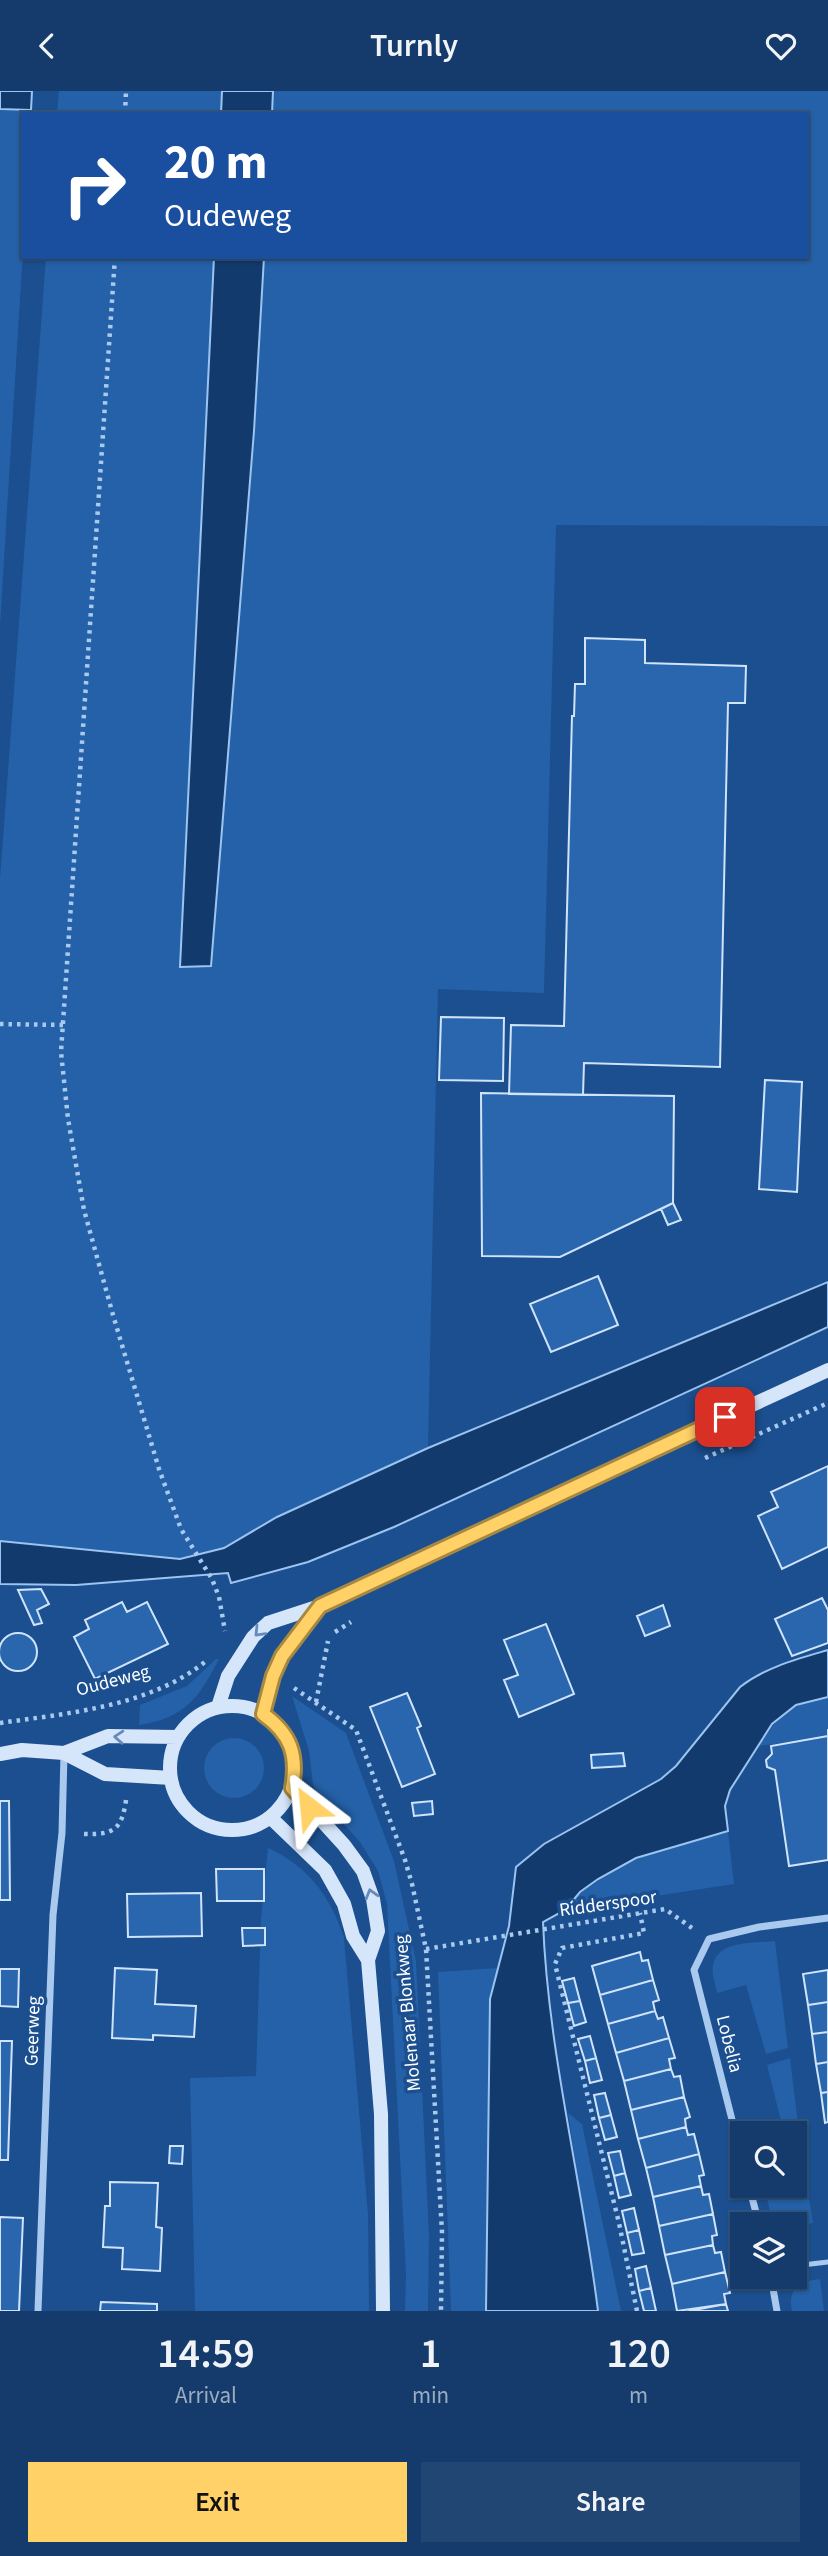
<!DOCTYPE html>
<style>
:root{--surface:#143b6b;--page:#214673;--text:#f1f3f6;--muted:#9dadc1;--line:#33557e;--accent:#ffd166}
body{margin:0;font-family:"Source Sans 3",sans-serif;background:var(--page);color:var(--text);height:100vh;display:flex;flex-direction:column;font-size:26px;white-space:nowrap}
*{box-sizing:border-box;margin:0}
p{font-size:23px;color:var(--muted)}
.icon{flex:none;width:38px;height:38px;fill:none;stroke:currentColor;stroke-width:2;stroke-linecap:round;stroke-linejoin:round}
.map{position:relative;height:2220px;overflow:hidden}
.side{display:flex;flex-direction:column;background:var(--surface);flex:1}
.side>*{flex:none}
.guide{position:absolute;left:21px;top:21px;width:788px;height:147px;border-radius:0px;box-shadow:0 2px 5px #0004,0 0 0 2px var(--line);background:#1a4fa0;color:#fff;overflow:hidden}
.tools{position:absolute;left:730px;top:2030px;display:grid;gap:14px}
.tools a{display:grid;place-items:center;width:77px;height:77px;border-radius:0px;background:var(--surface);box-shadow:0 2px 5px #0004,0 0 0 2px var(--line);font-size:35px}
.pin{position:absolute;display:grid;place-items:center;width:60px;height:60px;color:#fff;margin:-30px;border-radius:14px;box-shadow:0 4px 10px #0006}
.me{position:absolute;width:77px;margin:-38px;rotate:331deg;stroke-linejoin:round;filter:drop-shadow(0 0 5px #0008)}
.turn{display:flex;align-items:center;gap:24px;height:147px;padding:0 28px;font-size:32px}
.turn .icon{width:91px;height:91px;stroke-width:2.5}
.turn b{display:block;font-size:49px;line-height:60px}
.eta{display:flex;justify-content:space-evenly;align-items:center;height:119px;text-align:center}
.eta b{font-size:42px;font-weight:600;line-height:49px}
.button{display:flex;gap:14px;margin-top:auto;padding:14px 28px}
.button a{flex:1;height:80px;border-radius:0px;background:var(--accent);color:#111;font-size:28px;font-weight:600;line-height:80px;text-align:center}
.button a+a{background:var(--page);color:var(--text)}
header{display:flex;justify-content:space-between;align-items:center;height:91px;padding:0 28px;background:var(--surface);font-size:32px;font-weight:600}
.map>svg:first-child{display:block}
</style>
<header><svg class="icon" aria-label="back" viewBox="0 0 24 24"><path d="M15 5l-7 7 7 7"/></svg>Turnly<svg class="icon" aria-label="heart" viewBox="0 0 24 24"><path d="M12 20l-8-8c-3-5 5-10 8-4 3-6 11-1 8 4z"/></svg></header>
<div class="map">
<svg width="828" height="2220" viewBox="0 0 828 2220">
<rect width="100%" height="100%" fill="#1b4f8f"/>
<path fill="#2461a8" d="M 0,0 L 26,0 L 31,23 L 23,23 L 23,159 L 0,535 Z
M 59,0 L 828,0 L 828,435 L 556,434 L 544,902 L 438,898 L 428,1357 L 277,1426 L 224,1457 L 180,1468 L 0,1450 L 0,788 L 46,166 L 807,166 L 807,23 L 57,23 Z
M 216,1568 L 219,1568 C 199,1607 185,1627 139,1634 L 140,1614 L 187,1595 Z
M 292,1605 L 346,1642 L 394,1770 L 416,1870 L 429,2144 L 428,2220 L 405,2220 L 406,2183 L 387,1813 L 378,1780 L 360,1751 L 322,1709 L 313,1694 L 309,1660 Z
M 828,1606 L 828,1646 L 759,1655 C 777,1626 793,1610 828,1606 Z
M204 1677a30 30 0 1 1 60 0a30 30 0 1 1-60 0Z
M 728,1740 L 734,1793 L 565,1819 C 606,1769 668,1757 728,1740 Z
M 268,1757 C 308,1775 331,1806 344,1847 L 368,2123 L 369,2220 L 195,2220 L 190,1987 L 256,1985 L 261,1827 Z
M 775,1850 L 788,1957 L 766,1963 L 746,1894 L 717,1902 C 716,1894 711,1883 713,1875 C 716,1849 755,1852 775,1850 Z
M 498,1877 L 490,1908 L 486,2220 L 451,2220 L 438,1881 Z
M 790,1967 L 802,2066 L 795,2066 L 794,2042 L 784,2042 L 767,1974 Z
M 568,2022 L 582,2033 L 621,2220 L 598,2220 Z
M 803,2071 L 813,2132 L 795,2136 L 794,2133 L 773,2133 L 764,2095 L 794,2095 L 795,2072 Z
M 820,2188 L 824,2220 L 792,2220 C 787,2198 800,2190 820,2188 Z"/>
<path fill="#123a6d" stroke="#9cc4f0" stroke-width="2" d="M 0,0 L 32,0 L 31,19 L 0,18 Z
M 222,0 L 273,0 L 272,23 L 221,23 Z
M 214,166 L 264,166 L 254,340 L 211,875 L 180,876 Z
M 828,1191 L 828,1236 L 394,1436 L 308,1471 L 231,1492 L 228,1482 L 76,1494 L 0,1493 L 0,1450 L 180,1468 L 224,1457 L 277,1426 L 428,1357 Z
M 828,1559 L 828,1606 L 796,1614 L 772,1633 L 730,1699 L 725,1715 L 728,1740 L 636,1767 L 598,1788 L 580,1801 L 565,1819 L 543,1831 C 548,1961 582,2090 598,2220 L 486,2220 L 490,1908 L 509,1835 L 516,1776 L 544,1753 L 661,1688 L 676,1675 L 740,1596 C 766,1576 797,1568 828,1559 Z"/>
<path fill="#2a66ad" stroke="#cfe3fa" stroke-width="2" d="M 585,547 L 645,549 L 645,572 L 746,575 L 745,612 L 728,612 L 720,976 L 584,972 L 583,1004 L 509,1003 L 511,934 L 564,935 L 572,625 L 574,625 L 575,593 L 585,593 Z
M 441,926 L 504,927 L 503,990 L 439,989 Z
M 765,989 L 802,991 L 797,1101 L 759,1098 Z
M 481,1002 L 674,1005 L 673,1112 L 560,1166 L 482,1165 Z
M 673,1112 L 681,1129 L 668,1134 L 661,1118 Z
M 598,1185 L 618,1234 L 551,1261 L 530,1213 Z
M 828,1375 L 828,1456 L 782,1478 L 758,1425 L 778,1416 L 771,1401 Z
M 41,1498 L 49,1513 L 37,1519 L 42,1532 L 34,1534 L 18,1499 Z
M 822,1507 L 828,1519 L 828,1552 L 792,1565 L 775,1528 Z
M 122,1511 L 127,1521 L 147,1511 L 168,1553 L 95,1588 L 74,1546 L 89,1538 L 85,1529 Z
M 663,1514 L 670,1535 L 645,1545 L 637,1525 Z
M 546,1533 L 574,1603 L 519,1626 L 504,1589 L 518,1584 L 504,1549 Z
M-1 1561a19 19 0 1 1 38 0a19 19 0 1 1-38 0Z
M 407,1602 L 421,1635 L 417,1637 L 435,1683 L 402,1696 L 370,1616 Z
M 828,1638 L 828,1769 L 789,1775 L 775,1679 L 767,1676 L 766,1669 L 772,1663 L 771,1655 L 828,1645 Z
M 623,1662 L 625,1675 L 592,1677 L 591,1664 Z
M 0,1710 L 9,1710 L 10,1809 L 0,1809 Z
M 432,1710 L 433,1723 L 414,1725 L 412,1712 Z
M 216,1778 L 264,1778 L 264,1810 L 217,1810 Z
M 201,1802 L 202,1845 L 128,1846 L 127,1803 Z
M 242,1837 L 265,1837 L 265,1854 L 243,1855 Z
M 640,1861 L 642,1870 L 648,1869 L 653,1889 L 600,1904 L 592,1875 Z
M 115,1877 L 157,1879 L 155,1913 L 196,1915 L 194,1946 L 153,1944 L 153,1949 L 112,1947 Z
M 0,1878 L 19,1878 L 18,1916 L 0,1915 Z
M 828,1879 L 828,1911 L 808,1914 L 803,1883 Z
M 574,1887 L 580,1910 L 568,1912 L 562,1890 Z
M 653,1889 L 659,1909 L 653,1911 L 655,1920 L 608,1933 L 600,1904 Z
M 580,1910 L 586,1931 L 574,1935 L 568,1912 Z
M 828,1911 L 828,1941 L 812,1943 L 808,1914 Z
M 655,1920 L 658,1928 L 663,1926 L 669,1947 L 616,1962 L 608,1933 Z
M 828,1941 L 828,1971 L 816,1973 L 812,1943 Z
M 590,1945 L 596,1967 L 585,1970 L 578,1948 Z
M 669,1947 L 675,1967 L 669,1968 L 671,1978 L 624,1990 L 616,1962 Z
M 0,1950 L 12,1950 L 8,2069 L 0,2069 Z
M 596,1967 L 602,1989 L 590,1992 L 585,1970 Z
M 828,1971 L 828,2001 L 821,2002 L 816,1973 Z
M 671,1978 L 674,1986 L 680,1985 L 684,2006 L 631,2019 L 624,1990 Z
M 828,2001 L 828,2031 L 825,2032 L 821,2002 Z
M 605,2002 L 611,2024 L 599,2027 L 594,2004 Z
M 684,2006 L 690,2026 L 685,2028 L 686,2036 L 638,2048 L 631,2019 Z
M 611,2024 L 617,2046 L 605,2049 L 599,2027 Z
M 686,2036 L 688,2044 L 694,2043 L 699,2063 L 646,2077 L 638,2048 Z
M 170,2055 L 183,2055 L 182,2073 L 169,2072 Z
M 620,2060 L 625,2082 L 614,2085 L 608,2062 Z
M 699,2063 L 704,2084 L 699,2085 L 701,2095 L 653,2106 L 646,2077 Z
M 625,2082 L 631,2104 L 619,2107 L 614,2085 Z
M 110,2091 L 158,2092 L 156,2136 L 162,2137 L 160,2180 L 122,2178 L 123,2157 L 103,2156 L 105,2115 L 110,2115 Z
M 701,2095 L 703,2104 L 709,2103 L 713,2123 L 659,2135 L 653,2106 Z
M 634,2117 L 639,2139 L 627,2142 L 622,2120 Z
M 713,2123 L 717,2144 L 712,2145 L 713,2154 L 665,2164 L 659,2135 Z
M 0,2126 L 23,2127 L 19,2220 L 0,2220 Z
M 639,2139 L 644,2162 L 632,2164 L 627,2142 Z
M 713,2154 L 715,2162 L 721,2161 L 725,2181 L 672,2193 L 665,2164 Z
M 646,2175 L 651,2197 L 639,2200 L 635,2178 Z
M 725,2181 L 730,2202 L 724,2203 L 726,2213 L 677,2220 L 672,2193 Z
M 651,2197 L 656,2220 L 644,2220 L 639,2200 Z
M 101,2211 L 157,2213 L 157,2220 L 100,2220 Z
M 726,2213 L 728,2220 L 689,2220 Z"/>
<g fill="none" stroke-linecap="round" stroke-linejoin="round">
<path stroke="#a9c9ee" stroke-width="4.5" stroke-dasharray="3.5 5" stroke-linecap="butt" d="M 125,23 L 126,0
M 115,166 L 61,961 L 68,1028 L 84,1119 L 113,1224 L 159,1378 L 181,1438 L 212,1488 L 219,1506 L 225,1540
M 0,933 L 64,934
M 705,1367 L 828,1312
M 335,1541 L 351,1531
M 294,1597 L 356,1639 L 405,1769 L 412,1793 L 426,1858 L 442,2141 L 441,2220
M 316,1611 L 328,1550
M 0,1632 C 69,1622 148,1616 205,1571
M 84,1743 C 113,1744 122,1739 126,1709
M 426,1858 L 665,1818 L 692,1837
M 637,2220 L 619,2132 L 555,1873 L 562,1857 L 644,1842 L 640,1822"/>
<path stroke="#a9c9ee" stroke-width="5" d="M 794,2175 L 828,2171"/>
<path stroke="#a9c9ee" stroke-width="7" d="M 742,2068 L 694,1879 L 709,1848 L 759,1836 L 828,1827
M 749,2095 L 759,2133
M 771,2186 L 777,2220
M 38,2220 L 53,1824 L 62,1742 L 64,1663"/>
<path stroke="#d6e6fa" stroke-width="14" d="M170 1677a62 62 0 1 1 124 0a62 62 0 1 1-124 0Z
M 218,1616 L 228,1585 L 253,1546 L 268,1532 L 320,1515 L 365,1492 L 828,1279
M 263,1623 L 273,1585 L 282,1565 L 320,1515
M 64,1662 L 108,1645 L 178,1646
M 0,1663 L 22,1659 L 64,1662 L 105,1683 L 171,1687
M 292,1697 L 344,1754 L 363,1780 L 373,1808 L 378,1840 L 368,1869 L 381,2023 L 383,2220
M 270,1726 L 325,1779 L 344,1813 L 353,1845 L 368,1869"/>
</g>
<defs><path id="oneway-chevron" d="M-2-3.5L2.5 0L-2 3.5" fill="none" stroke-width="1.6" stroke-linecap="round" stroke-linejoin="round" transform="scale(1.75)"/></defs>
<g stroke="#668bba">
<use href="#oneway-chevron" transform="translate(259 1541) rotate(134)"/>
<use href="#oneway-chevron" transform="translate(119 1646) rotate(-176)"/>
<use href="#oneway-chevron" transform="translate(371 1803) rotate(-106)"/>
</g>
<g fill="none" stroke-linecap="round" stroke-linejoin="round">
<g stroke="#a68842" stroke-width="18">
<path id="route" d="M 309,1716 L 292,1697 C 298,1664 291,1643 263,1623 L 273,1585 L 282,1565 L 320,1515 L 725,1326"/>
</g>
<use href="#route" stroke="#ffd166" stroke-width="12"/>
</g>
<g text-anchor="middle" dominant-baseline="central" stroke-width="7" stroke-linejoin="round" paint-order="stroke">
<g font-size="19" fill="#fff" stroke="#1b4f8f">
<text transform="translate(113 1590) rotate(-15)">Oudeweg</text>
<text transform="translate(608 1813) rotate(-8)">Ridderspoor</text>
<text transform="translate(408 1922) rotate(-95)">Molenaar Blonkweg</text>
<text transform="translate(33 1940) rotate(-88)">Geerweg</text>
<text transform="translate(729 1953) rotate(76)">Lobelia</text>
</g>
</g>
</svg>
<div class="tools">
<a><svg class="icon" aria-label="search" viewBox="0 0 24 24"><circle cx="10" cy="10" r="6"/><path d="M15 15l6 6"/></svg></a>
<a><svg class="icon" aria-label="layers" viewBox="0 0 24 24"><path d="M12 4l9 5-9 5-9-5zM3 14l9 5 9-5"/></svg></a>
</div>
<div class="pin" style="left:725px;top:1326px;background:#d93025"><svg class="icon" aria-label="arrive" viewBox="0 0 24 24"><path d="M6 21V4h12l-3 4 3 4H6"/></svg></div>
<svg class="me" style="left:309px;top:1716px" viewBox="-20 -20 40 40"><path d="M0-17L14 15 0 8-14 15z" fill="#ffd166" stroke="#fff" stroke-width="4"/></svg>
<div class="guide">
<div class="turn"><svg class="icon" aria-label="right" viewBox="0 0 24 24"><path d="M7 20v-9h11M14 6l5 5-5 5"/></svg><div><b>20 m</b>Oudeweg</div></div>
</div>
</div>
<section class="side">
<div class="eta">
<div><b>14:59</b><p>Arrival</p></div>
<div><b>1</b><p>min</p></div>
<div><b>120</b><p>m</p></div>
</div>
<div class="button"><a>Exit</a><a>Share</a></div>
</section>
